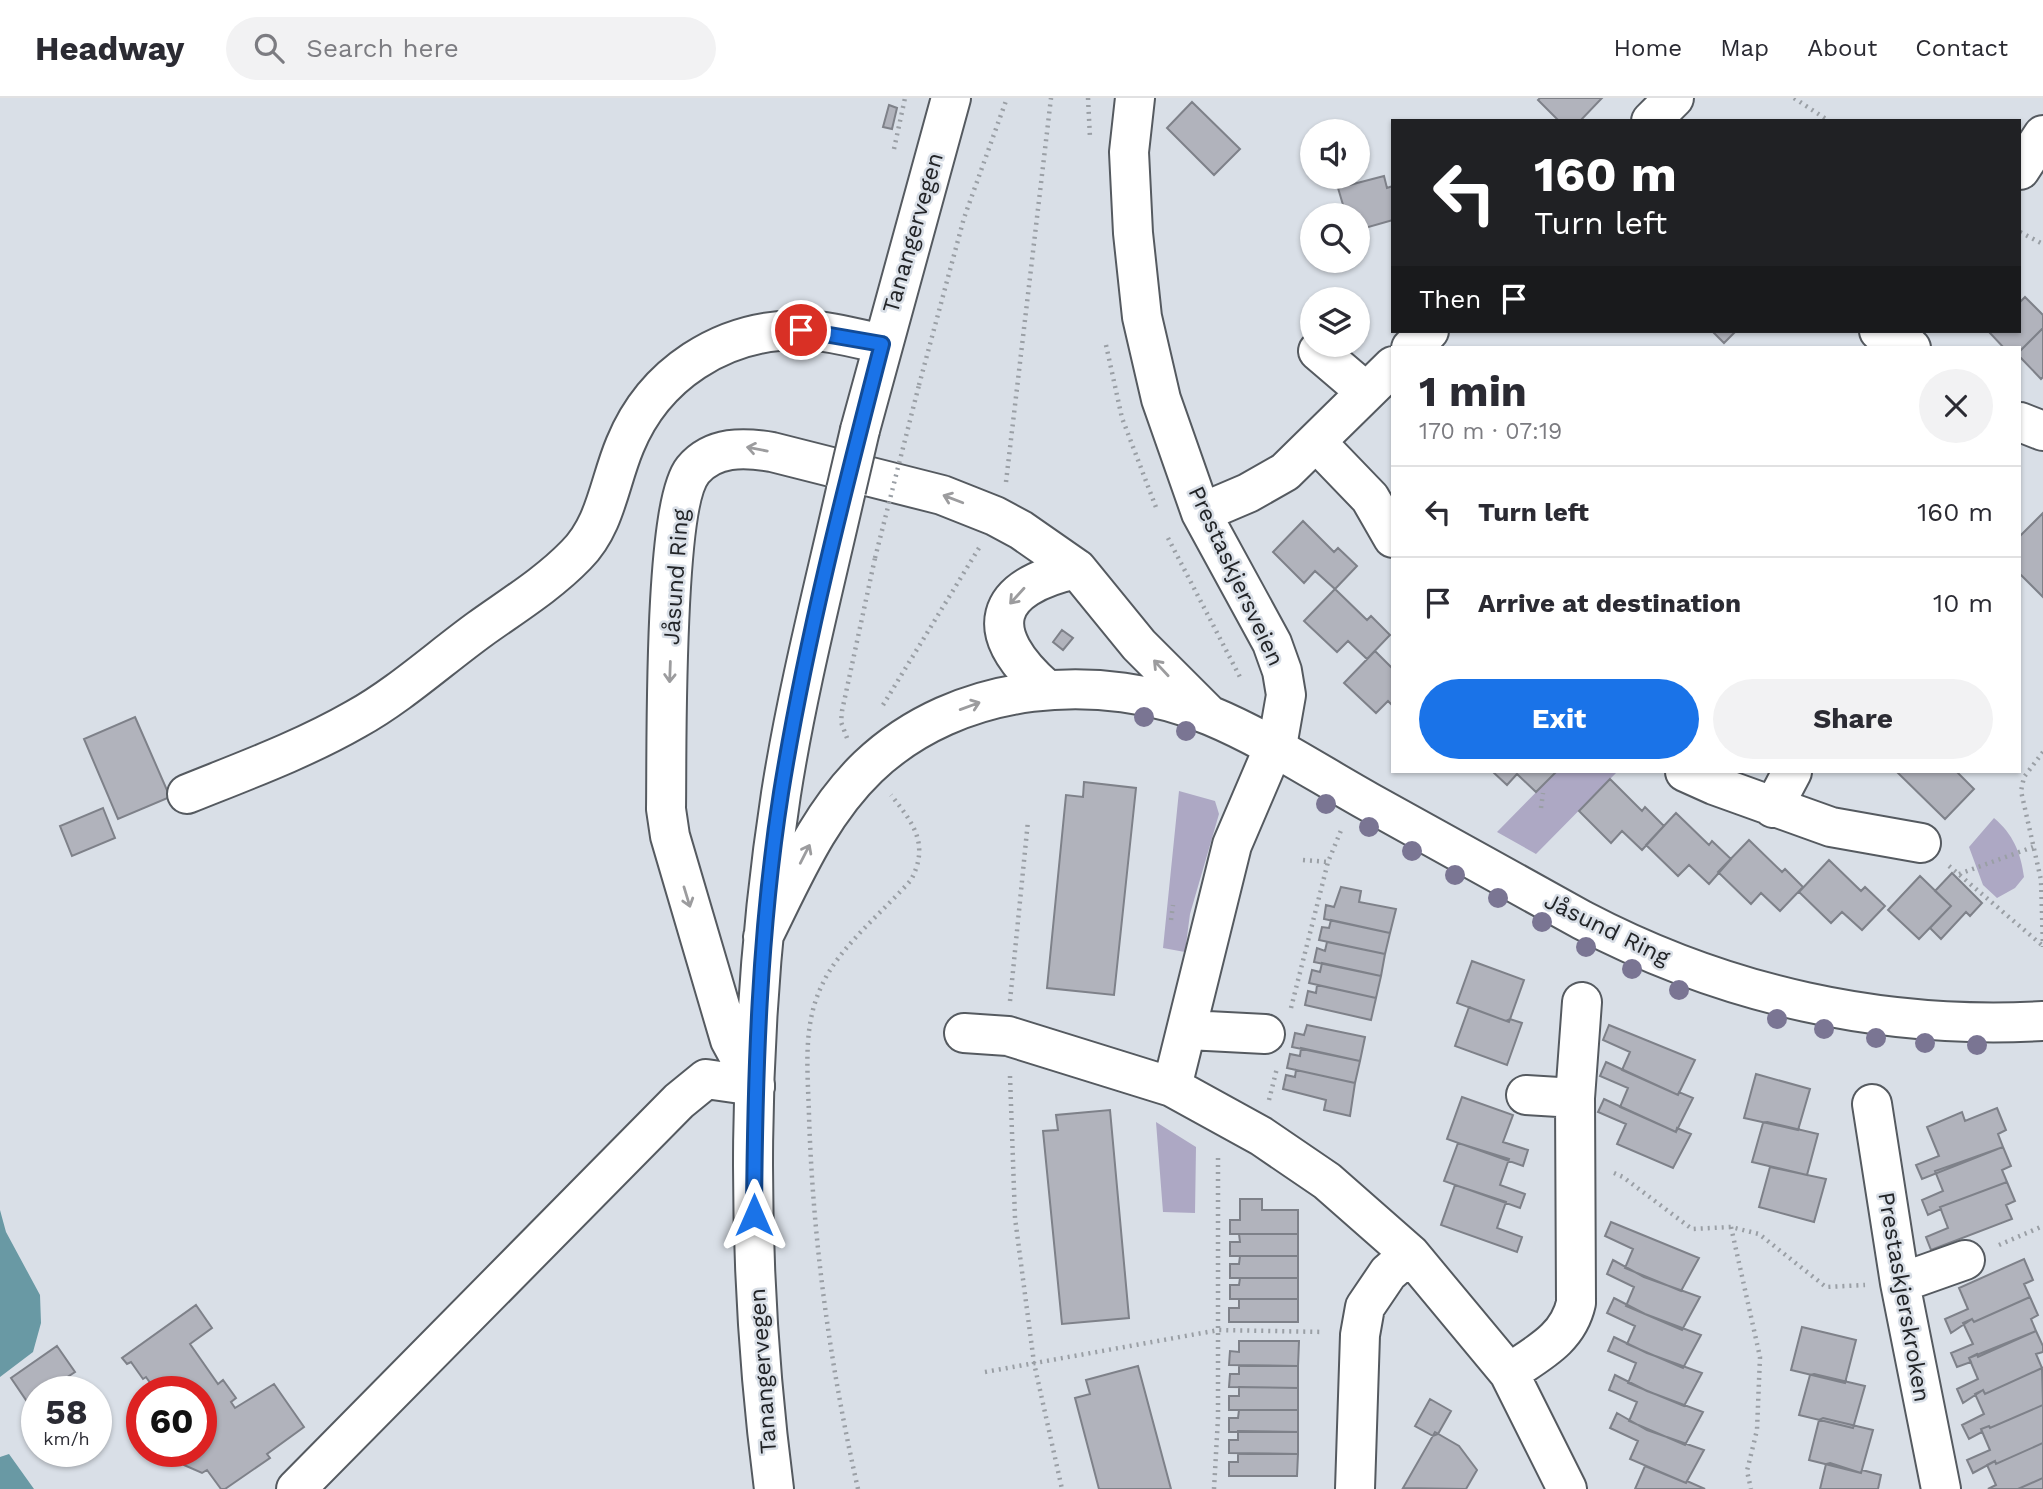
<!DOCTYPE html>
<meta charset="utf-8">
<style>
:root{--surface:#fff;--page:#f2f2f3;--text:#2b2b33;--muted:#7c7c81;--line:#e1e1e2;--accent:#1a73e8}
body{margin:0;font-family:"Work Sans",sans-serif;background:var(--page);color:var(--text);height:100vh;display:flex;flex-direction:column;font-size:26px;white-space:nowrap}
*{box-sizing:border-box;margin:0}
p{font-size:23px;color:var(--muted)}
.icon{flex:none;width:38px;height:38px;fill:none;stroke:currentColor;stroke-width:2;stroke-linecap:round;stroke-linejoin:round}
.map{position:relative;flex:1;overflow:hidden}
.sheet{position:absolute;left:1391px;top:248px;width:630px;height:427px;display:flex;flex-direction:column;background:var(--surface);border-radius:0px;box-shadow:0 2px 5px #0004}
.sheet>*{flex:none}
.guide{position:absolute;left:1391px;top:21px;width:630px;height:214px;border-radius:0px;box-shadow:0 2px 5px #0004;background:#202124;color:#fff;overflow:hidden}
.tools{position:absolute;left:1300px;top:21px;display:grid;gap:14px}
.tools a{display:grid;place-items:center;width:70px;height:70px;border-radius:50%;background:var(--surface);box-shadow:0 2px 5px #0004;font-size:35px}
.speed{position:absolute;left:21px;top:1278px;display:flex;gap:14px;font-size:35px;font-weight:700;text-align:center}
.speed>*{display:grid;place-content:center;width:91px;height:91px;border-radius:50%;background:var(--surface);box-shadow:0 2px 5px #0004;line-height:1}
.speed small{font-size:18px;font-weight:400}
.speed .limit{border:10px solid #d22;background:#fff;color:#111}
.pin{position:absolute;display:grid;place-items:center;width:60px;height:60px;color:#fff;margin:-30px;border:4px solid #fff;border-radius:50%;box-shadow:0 2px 7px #0007}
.me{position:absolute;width:77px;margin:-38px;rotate:0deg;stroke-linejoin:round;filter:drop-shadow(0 0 5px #0008)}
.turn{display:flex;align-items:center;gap:24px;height:147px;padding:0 28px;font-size:32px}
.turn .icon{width:91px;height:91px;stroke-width:2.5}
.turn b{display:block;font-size:49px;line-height:60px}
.then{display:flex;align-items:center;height:66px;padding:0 28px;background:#0003;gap:14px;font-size:26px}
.round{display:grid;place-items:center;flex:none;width:74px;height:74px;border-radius:37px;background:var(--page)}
.headline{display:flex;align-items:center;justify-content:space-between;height:119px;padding:0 28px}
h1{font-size:42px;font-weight:700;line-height:52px}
.cta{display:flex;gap:14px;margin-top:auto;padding:14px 28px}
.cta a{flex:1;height:80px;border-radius:42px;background:var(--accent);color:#fff;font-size:28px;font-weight:700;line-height:80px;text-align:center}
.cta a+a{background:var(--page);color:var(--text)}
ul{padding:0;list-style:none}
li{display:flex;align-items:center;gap:21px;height:91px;padding:0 28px;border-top:2px solid var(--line)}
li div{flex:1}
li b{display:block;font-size:26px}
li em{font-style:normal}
header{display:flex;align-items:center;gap:42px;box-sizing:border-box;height:98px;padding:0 35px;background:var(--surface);border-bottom:2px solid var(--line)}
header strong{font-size:33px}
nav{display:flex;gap:38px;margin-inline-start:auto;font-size:24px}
.search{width:490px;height:63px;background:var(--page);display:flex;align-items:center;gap:18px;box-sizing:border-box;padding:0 24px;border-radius:38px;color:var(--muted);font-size:26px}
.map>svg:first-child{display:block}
</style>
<header>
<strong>Headway</strong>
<div class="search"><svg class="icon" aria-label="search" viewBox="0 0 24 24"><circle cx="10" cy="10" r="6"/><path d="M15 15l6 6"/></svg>Search here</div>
<nav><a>Home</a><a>Map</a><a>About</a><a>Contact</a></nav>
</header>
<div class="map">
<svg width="2043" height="1391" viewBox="0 0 2043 1391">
<rect width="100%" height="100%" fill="#d9dfe7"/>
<path fill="#ada8c4" d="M 1556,674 L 1617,674 L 1536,756 L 1497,734 Z
M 1179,693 L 1215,703 L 1219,716 L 1190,816 L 1185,854 L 1163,850 Z
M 1994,720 C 2013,736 2021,755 2024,779 L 2015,790 L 1997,800 L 1983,787 L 1969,749 Z
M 1156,1024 L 1196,1049 L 1195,1115 L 1163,1114 Z"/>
<path fill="#6999a4" d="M 0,1112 L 6,1134 L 40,1197 L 41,1225 L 33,1254 L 0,1279 Z
M 9,1356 L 34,1391 L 0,1391 L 0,1359 Z"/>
<path fill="#b1b3bc" stroke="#7e8189" stroke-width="2" d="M 1540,0 L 1602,0 L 1580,23 L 1559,23 L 1538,2 Z
M 1192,4 L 1240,51 L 1214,77 L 1167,30 Z
M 889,7 L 897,10 L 892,31 L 883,29 Z
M 1384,78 L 1387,90 L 1393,88 L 1393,122 L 1358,132 L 1358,117 L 1346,117 L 1338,90 Z
M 2025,199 L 2043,217 L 2043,230 L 2020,253 L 2020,250 L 2004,250 L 1989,234 L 2020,233 L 2020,204 Z
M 2043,230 L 2043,279 L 2041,281 L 2020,259 L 2020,253 Z
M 1712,233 L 1736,233 L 1724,245 Z
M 2043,415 L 2043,499 L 2020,476 L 2020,438 Z
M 1303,423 L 1334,454 L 1338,450 L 1357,468 L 1335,491 L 1315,473 L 1304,485 L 1273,454 Z
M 1335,491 L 1367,522 L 1371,518 L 1390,537 L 1367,561 L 1348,543 L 1337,554 L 1304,523 Z
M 1062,532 L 1073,540 L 1063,552 L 1053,544 Z
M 1375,553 L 1393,571 L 1393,608 L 1388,603 L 1376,615 L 1344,585 Z
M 135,619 L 170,699 L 118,721 L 84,641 Z
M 1493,674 L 1556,674 L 1536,694 L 1517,676 L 1507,687 Z
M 1897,674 L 1957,674 L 1974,691 L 1945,721 Z
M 1610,681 L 1642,713 L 1645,709 L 1664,728 L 1642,752 L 1622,733 L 1611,745 L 1579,713 Z
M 1084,684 L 1136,690 L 1114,897 L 1047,890 L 1066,697 L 1083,699 Z
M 103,710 L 115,740 L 72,758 L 60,728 Z
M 1676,715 L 1709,747 L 1712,743 L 1731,761 L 1709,786 L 1689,767 L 1678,778 L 1646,747 Z
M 1749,742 L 1782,774 L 1785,771 L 1803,789 L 1780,813 L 1761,795 L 1751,806 L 1718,774 Z
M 1829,762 L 1861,793 L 1865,789 L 1885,808 L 1862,832 L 1842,814 L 1831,825 L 1799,794 Z
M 1952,775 L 1982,805 L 1970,818 L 1966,814 L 1941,841 L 1930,830 L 1951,808 L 1935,793 Z
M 1920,778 L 1951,808 L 1919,841 L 1888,812 Z
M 1341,789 L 1361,793 L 1359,804 L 1396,811 L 1390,835 L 1324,821 L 1326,807 L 1334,809 Z
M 1331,822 L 1390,835 L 1385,856 L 1319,842 L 1322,829 L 1329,830 Z
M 1327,844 L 1385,856 L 1381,878 L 1314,864 L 1317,850 L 1325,853 Z
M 1472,863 L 1524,882 L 1509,924 L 1457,905 Z
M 1322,865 L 1381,878 L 1376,900 L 1309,885 L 1312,872 L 1320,874 Z
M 1317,887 L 1376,900 L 1371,922 L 1305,907 L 1308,893 L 1316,895 Z
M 1469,909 L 1506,923 L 1510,921 L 1522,925 L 1507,967 L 1455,948 Z
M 1307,927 L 1365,939 L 1360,963 L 1292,949 L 1295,935 L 1304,937 Z
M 1609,927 L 1695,962 L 1678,997 L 1622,972 L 1630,954 L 1603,942 Z
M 1301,950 L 1360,963 L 1355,985 L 1287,970 L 1290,956 L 1300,958 Z
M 1606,964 L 1678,997 L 1679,994 L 1693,1000 L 1676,1034 L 1620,1009 L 1628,990 L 1600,978 Z
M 1296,972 L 1355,985 L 1350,1018 L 1324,1012 L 1326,1002 L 1283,991 L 1286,977 L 1295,979 Z
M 1756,976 L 1810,991 L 1798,1032 L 1744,1020 Z
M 1462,999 L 1513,1017 L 1503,1044 L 1528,1052 L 1523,1068 L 1447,1041 Z
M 1604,1001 L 1676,1034 L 1677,1030 L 1691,1036 L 1673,1070 L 1617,1046 L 1626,1026 L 1598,1014 Z
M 1997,1010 L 2006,1032 L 1998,1036 L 2003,1049 L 1922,1081 L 1916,1067 L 1939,1058 L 1927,1029 L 1962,1014 L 1965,1023 Z
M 1110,1012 L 1129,1220 L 1062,1226 L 1043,1033 L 1058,1032 L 1056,1017 Z
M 1767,1024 L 1818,1036 L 1807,1077 L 1752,1064 L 1763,1025 Z
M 1458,1045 L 1509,1061 L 1500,1087 L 1525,1096 L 1520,1110 L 1444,1083 Z
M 2003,1049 L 2011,1068 L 2002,1072 L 2007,1084 L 1940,1109 L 1941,1111 L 1928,1117 L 1922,1102 L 1943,1093 L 1935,1073 Z
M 1770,1069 L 1826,1081 L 1814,1124 L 1759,1109 Z
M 2007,1084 L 2015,1103 L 2006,1107 L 2012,1121 L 1931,1152 L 1926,1139 L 1948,1130 L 1940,1109 Z
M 1455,1087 L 1506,1104 L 1497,1130 L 1522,1139 L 1517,1154 L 1441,1127 Z
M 1240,1101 L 1262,1101 L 1262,1112 L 1298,1112 L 1298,1136 L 1230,1136 L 1230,1122 L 1240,1122 Z
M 1611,1124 L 1699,1160 L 1681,1193 L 1625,1170 L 1633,1151 L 1605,1138 Z
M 1239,1136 L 1298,1136 L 1298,1158 L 1230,1158 L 1230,1144 L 1240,1144 Z
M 1240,1158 L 1298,1158 L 1298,1180 L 1230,1180 L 1230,1166 L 1239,1166 Z
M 2024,1161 L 2033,1182 L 2024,1186 L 2030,1199 L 1974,1224 L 1972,1221 L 1951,1235 L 1945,1221 L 1968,1211 L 1959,1190 Z
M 1613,1162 L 1644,1179 L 1700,1199 L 1682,1232 L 1626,1208 L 1634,1189 L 1607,1176 Z
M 1240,1180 L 1298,1180 L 1298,1201 L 1230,1201 L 1230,1187 L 1239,1187 Z
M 2030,1199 L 2038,1217 L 2031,1221 L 2036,1233 L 1978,1259 L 1977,1256 L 1969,1260 L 1971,1264 L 1957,1269 L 1951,1255 L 1973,1246 L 1963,1225 L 1972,1221 L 1974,1224 Z
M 1614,1200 L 1645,1216 L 1701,1237 L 1683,1270 L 1627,1246 L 1635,1228 L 1607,1215 Z
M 1239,1201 L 1298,1201 L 1298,1224 L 1229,1224 L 1229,1210 L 1239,1210 Z
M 196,1207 L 212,1230 L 190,1246 L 218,1286 L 223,1282 L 236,1300 L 231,1304 L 235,1310 L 274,1286 L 304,1329 L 267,1356 L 270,1360 L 225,1391 L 221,1391 L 207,1372 L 202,1375 L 184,1367 L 183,1353 L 201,1353 L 201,1293 L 150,1293 L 153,1289 L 146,1279 L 143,1281 L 131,1264 L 127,1266 L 122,1260 Z
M 1802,1229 L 1856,1242 L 1845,1285 L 1791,1272 Z
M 2036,1233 L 2043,1248 L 2043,1254 L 2036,1256 L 2042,1270 L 1985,1296 L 1983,1292 L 1963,1305 L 1957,1291 L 1978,1281 L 1969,1260 Z
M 1614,1239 L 1647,1255 L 1702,1275 L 1684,1308 L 1628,1285 L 1636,1265 L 1608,1253 Z
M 1239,1243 L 1299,1243 L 1298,1268 L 1229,1267 L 1230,1253 L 1239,1254 Z
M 57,1248 L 75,1274 L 46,1293 L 37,1293 L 37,1299 L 28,1305 L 11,1280 Z
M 1138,1268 L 1171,1391 L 1099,1391 L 1075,1300 L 1090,1296 L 1086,1282 Z
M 1239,1268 L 1298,1268 L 1298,1290 L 1229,1289 L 1230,1276 L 1239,1276 Z
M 2042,1270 L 2043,1307 L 1990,1330 L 1989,1328 L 1981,1331 L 1982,1334 L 1969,1341 L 1962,1327 L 1984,1316 L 1975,1296 L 1983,1292 L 1985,1296 Z
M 1814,1276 L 1865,1288 L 1853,1330 L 1799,1317 L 1810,1277 Z
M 1615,1277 L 1647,1293 L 1703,1314 L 1685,1347 L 1629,1323 L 1637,1304 L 1609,1292 Z
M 1239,1289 L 1298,1290 L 1298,1312 L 1229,1312 L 1229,1298 L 1239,1298 Z
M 1430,1301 L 1451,1313 L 1438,1336 L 1433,1338 L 1415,1328 Z
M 2043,1307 L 2043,1345 L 1996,1366 L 1995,1363 L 1973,1375 L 1967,1362 L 1990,1352 L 1981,1331 L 1989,1328 L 1990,1330 Z
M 1239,1312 L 1298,1312 L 1298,1334 L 1229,1334 L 1229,1320 L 1238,1320 Z
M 1617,1315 L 1647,1332 L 1704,1352 L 1686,1385 L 1630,1361 L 1638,1343 L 1610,1330 Z
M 1823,1320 L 1873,1332 L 1861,1375 L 1809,1362 L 1819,1322 Z
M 1238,1333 L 1298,1334 L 1298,1356 L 1229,1355 L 1229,1342 L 1238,1342 Z
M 1435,1334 L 1459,1348 L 1477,1372 L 1466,1391 L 1403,1390 Z
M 2043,1345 L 2043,1380 L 2018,1391 L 1988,1391 L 1996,1387 L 1987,1367 L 1995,1363 L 1996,1366 Z
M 1238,1356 L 1298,1356 L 1297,1378 L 1229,1378 L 1229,1364 L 1238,1364 Z
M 1830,1365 L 1861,1375 L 1862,1372 L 1881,1377 L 1878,1391 L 1820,1391 L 1826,1366 Z
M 1645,1368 L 1686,1385 L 1687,1383 L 1705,1391 L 1635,1391 Z
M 2043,1380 L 2043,1391 L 2018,1391 Z"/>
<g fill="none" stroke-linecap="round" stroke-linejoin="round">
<g stroke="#555a60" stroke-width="42">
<path id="minor" d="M 1135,0 L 1129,54 L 1133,135 L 1142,219 L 1161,301 L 1201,415 L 1272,545 L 1282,573 L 1286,597 L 1279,637 L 1232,747 L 1172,989 L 1261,1038 L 1327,1083 L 1410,1156 L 1509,1275 L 1567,1391
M 1651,23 L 1674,0
M 2020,72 L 2043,37
M 1879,233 L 1911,250
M 1411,250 L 1429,233
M 1318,253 L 1366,294
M 2020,324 L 2043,333
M 1317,345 L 1370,400 L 1393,440
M 1201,415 L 1248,395 L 1285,374 L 1393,268
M 1685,674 L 1714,687 L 1831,729 L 1921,745
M 187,696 C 244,673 302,652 356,621 C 398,598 440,560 480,531 C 512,508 548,486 576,457 C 606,427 609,385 625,347 C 654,276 722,232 799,232 C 826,232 855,240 882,246
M 1773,710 L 1792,674
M 1188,932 L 1265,936
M 964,935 L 1008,938 L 1172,989
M 1526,997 L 1575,1000
M 1872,1006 L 1900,1185 L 1941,1391
M 1900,1185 L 1965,1162
M 1509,1275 C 1538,1255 1568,1241 1576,1205 L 1575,1000 L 1582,904
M 296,1391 L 679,1003 L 706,981 L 755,988
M 1355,1391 L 1360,1237 L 1365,1209 L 1388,1175 L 1410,1156"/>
</g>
<g stroke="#555a60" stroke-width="42">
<path id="major" d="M 860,332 L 951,0
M 1046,591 C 981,534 992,489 1077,471
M 763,839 C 793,779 819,716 868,669 C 958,583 1100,572 1211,618 C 1266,641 1317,675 1369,704 C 1440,743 1511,782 1582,822 C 1725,897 1882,932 2043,923
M 755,988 L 730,942 L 670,738 L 666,711 C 667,651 663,409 693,372 C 713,348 744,349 772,354 L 942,397 L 995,418 L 1021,432 L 1077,471 L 1139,547 L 1206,614
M 774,1391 C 744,1162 746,924 781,696 C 797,594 823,493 846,392"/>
</g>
<path stroke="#9a9fa5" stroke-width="4.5" stroke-dasharray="2 5" stroke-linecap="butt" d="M 1088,0 L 1090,40
M 1794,0 L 1829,23
M 894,51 L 905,0
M 2020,134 L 2043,146
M 1106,247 L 1122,320 L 1157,412
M 919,287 L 964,120 L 1007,0
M 1006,384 L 1051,0
M 1168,440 L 1241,581
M 883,607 L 979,450
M 847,640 L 841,624 L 842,613 L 875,460
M 2043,654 L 2024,679 L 2021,693 L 2041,782 L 2043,849
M 1541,710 L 1543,695
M 1303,762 L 1328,764
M 1949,768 L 2043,848
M 1959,776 L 2033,749
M 1171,822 L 1173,807
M 1010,903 L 1028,723
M 1291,910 L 1328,764 L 1342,730
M 1010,978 L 1015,1120 L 1034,1265 L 1062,1391
M 1269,1002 L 1277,970
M 1614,1075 L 1623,1079 L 1692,1131 L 1731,1129 L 1759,1136 L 1826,1189 L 1865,1187
M 1731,1129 L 1760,1259 L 1757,1332 L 1747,1373 L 1751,1391
M 1999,1147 L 2043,1128
M 985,1274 L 1219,1232 L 1324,1234
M 858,1391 C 830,1267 813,1144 809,1018 C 808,974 802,928 822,887 C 839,849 884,813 911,782 C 930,746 913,725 891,697
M 1214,1391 L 1218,1320 L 1218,1056"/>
<use href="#minor" stroke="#fff" stroke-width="38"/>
<use href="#major" stroke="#fff" stroke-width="38"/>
<g stroke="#555a60" stroke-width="42" stroke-linecap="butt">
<path id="major-bridge" d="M 846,392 L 860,332"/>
</g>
<path stroke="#9a9fa5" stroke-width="4.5" stroke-dasharray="2 5" stroke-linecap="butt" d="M 875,460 L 919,287"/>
<use href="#major-bridge" stroke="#fff" stroke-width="38"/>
</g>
<g fill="#7a7593">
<circle cx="1144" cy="619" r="10"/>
<circle cx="1186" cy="633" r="10"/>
<circle cx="1326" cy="706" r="10"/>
<circle cx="1369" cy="729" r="10"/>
<circle cx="1412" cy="753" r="10"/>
<circle cx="1455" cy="777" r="10"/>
<circle cx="1498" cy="800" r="10"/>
<circle cx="1542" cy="824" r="10"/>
<circle cx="1586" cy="849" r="10"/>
<circle cx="1632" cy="871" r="10"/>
<circle cx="1679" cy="892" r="10"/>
<circle cx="1777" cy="921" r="10"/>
<circle cx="1824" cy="931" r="10"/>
<circle cx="1876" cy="940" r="10"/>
<circle cx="1925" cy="945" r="10"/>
<circle cx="1977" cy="947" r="10"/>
</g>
<defs><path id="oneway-shaft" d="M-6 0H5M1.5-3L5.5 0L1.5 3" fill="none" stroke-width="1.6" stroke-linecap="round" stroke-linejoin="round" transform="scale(1.75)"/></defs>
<g stroke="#9c9c9e">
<use href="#oneway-shaft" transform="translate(757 351) rotate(-169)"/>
<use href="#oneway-shaft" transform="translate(953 401) rotate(-159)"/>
<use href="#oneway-shaft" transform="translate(1017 498) rotate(132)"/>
<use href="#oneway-shaft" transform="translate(1161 570) rotate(-133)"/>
<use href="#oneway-shaft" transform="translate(670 574) rotate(92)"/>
<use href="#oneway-shaft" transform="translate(970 608) rotate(-20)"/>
<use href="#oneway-shaft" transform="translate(805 756) rotate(-63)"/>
<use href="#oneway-shaft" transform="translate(687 799) rotate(73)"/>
</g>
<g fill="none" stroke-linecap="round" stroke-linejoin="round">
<g stroke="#114b97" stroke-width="18">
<path id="route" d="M 754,1117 C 755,976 759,835 781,695 C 805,545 844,393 882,246 L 801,232"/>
</g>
<use href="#route" stroke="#1a73e8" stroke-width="12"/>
</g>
<g text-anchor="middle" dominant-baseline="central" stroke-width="5" stroke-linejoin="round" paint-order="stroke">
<g font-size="23" fill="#222427" stroke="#d9dfe7">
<text transform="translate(913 135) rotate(-74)">Tanangervegen</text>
<text transform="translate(1236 478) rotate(65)">Prestaskjersveien</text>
<text transform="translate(676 479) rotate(-86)">Jåsund Ring</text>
<text transform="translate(1607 831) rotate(26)">Jåsund Ring</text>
<text transform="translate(1904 1199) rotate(80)">Prestaskjerskroken</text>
<text transform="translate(763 1273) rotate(-94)">Tanangervegen</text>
</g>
</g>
</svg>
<div class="tools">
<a><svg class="icon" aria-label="sound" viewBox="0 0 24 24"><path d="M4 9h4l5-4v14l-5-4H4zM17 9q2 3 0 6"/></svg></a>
<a><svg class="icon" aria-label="search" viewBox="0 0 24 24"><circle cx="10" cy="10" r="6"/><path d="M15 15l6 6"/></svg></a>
<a><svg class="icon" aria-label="layers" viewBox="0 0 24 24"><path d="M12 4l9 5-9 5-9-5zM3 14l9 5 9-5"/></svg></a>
</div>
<div class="speed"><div>58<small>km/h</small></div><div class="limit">60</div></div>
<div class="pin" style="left:801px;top:232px;background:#d93025"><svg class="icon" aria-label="arrive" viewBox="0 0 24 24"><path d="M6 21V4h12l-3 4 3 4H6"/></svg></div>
<svg class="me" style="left:754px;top:1117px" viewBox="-20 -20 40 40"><path d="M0-17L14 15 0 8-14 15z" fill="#1a73e8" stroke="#fff" stroke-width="4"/></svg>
<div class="guide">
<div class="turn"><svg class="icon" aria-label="left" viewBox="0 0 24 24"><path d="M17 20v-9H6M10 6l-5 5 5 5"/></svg><div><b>160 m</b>Turn left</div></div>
<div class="then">Then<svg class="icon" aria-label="arrive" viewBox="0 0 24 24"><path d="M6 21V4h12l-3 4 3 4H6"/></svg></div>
</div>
<section class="sheet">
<div class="headline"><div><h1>1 min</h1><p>170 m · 07:19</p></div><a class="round"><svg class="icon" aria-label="close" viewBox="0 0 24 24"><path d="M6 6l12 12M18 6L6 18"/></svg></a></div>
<ul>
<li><svg class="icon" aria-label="left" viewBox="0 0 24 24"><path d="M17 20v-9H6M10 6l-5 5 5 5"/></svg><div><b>Turn left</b></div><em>160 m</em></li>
<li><svg class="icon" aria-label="arrive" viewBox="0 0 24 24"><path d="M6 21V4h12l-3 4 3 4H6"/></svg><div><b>Arrive at destination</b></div><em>10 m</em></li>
</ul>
<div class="cta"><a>Exit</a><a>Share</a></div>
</section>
</div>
